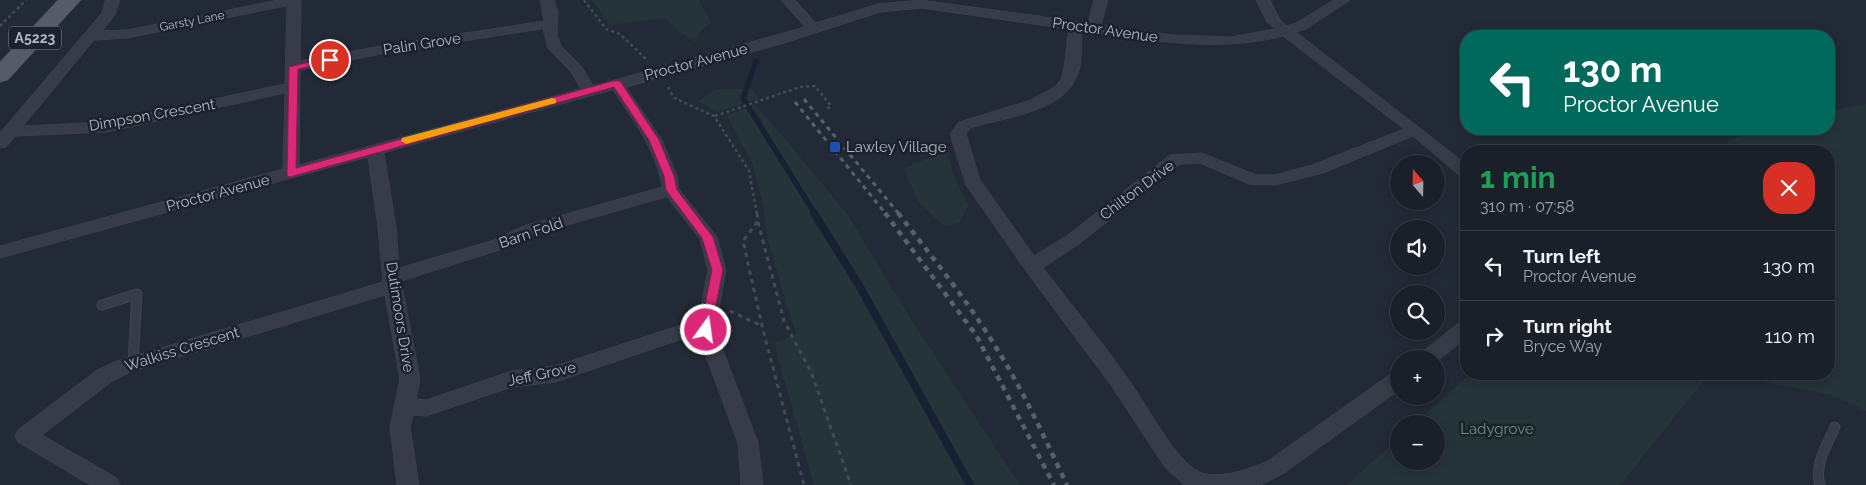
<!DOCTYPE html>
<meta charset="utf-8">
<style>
:root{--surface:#1a2029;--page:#232831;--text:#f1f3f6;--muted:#9fa3a8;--line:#383e46}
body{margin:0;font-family:Raleway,sans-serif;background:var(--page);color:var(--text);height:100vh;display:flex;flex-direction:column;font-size:19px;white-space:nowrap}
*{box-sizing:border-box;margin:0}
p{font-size:16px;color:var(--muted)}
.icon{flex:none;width:28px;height:28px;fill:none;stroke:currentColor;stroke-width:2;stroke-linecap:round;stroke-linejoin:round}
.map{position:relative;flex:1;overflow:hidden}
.details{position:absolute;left:1460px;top:145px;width:375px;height:235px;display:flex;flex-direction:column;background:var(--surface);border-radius:20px;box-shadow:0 2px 12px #0003,0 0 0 1px var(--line)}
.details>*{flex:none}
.banner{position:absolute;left:1460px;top:30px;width:375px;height:105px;border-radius:20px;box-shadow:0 2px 12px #0003,0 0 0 1px var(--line);background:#00695c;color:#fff;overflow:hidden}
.needle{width:32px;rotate:340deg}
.controls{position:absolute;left:1390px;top:155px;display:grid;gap:10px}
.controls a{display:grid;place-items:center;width:55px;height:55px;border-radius:50%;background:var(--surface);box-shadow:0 2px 12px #0003,0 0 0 1px var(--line);font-size:25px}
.pin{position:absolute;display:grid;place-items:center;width:42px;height:42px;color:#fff;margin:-21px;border:2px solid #fff;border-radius:50%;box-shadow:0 1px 5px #0007}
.me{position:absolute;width:55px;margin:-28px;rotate:14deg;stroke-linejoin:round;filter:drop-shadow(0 0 4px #0008)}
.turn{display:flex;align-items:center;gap:18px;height:105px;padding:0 20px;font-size:22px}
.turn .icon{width:65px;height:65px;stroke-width:2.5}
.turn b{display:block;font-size:35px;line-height:42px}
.round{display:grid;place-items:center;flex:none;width:52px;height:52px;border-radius:20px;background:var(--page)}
.summary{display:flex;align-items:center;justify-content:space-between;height:85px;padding:0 20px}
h1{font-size:30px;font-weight:700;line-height:38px;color:#1e9e55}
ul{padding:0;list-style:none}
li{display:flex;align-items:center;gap:15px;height:70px;padding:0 20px;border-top:1px solid var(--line)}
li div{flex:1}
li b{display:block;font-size:19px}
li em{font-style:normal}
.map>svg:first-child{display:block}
</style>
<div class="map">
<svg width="1866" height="485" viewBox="0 0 1866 485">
<rect width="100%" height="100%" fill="#232a37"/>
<path fill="#253439" d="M 592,0 L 699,0 L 711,22 L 699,33 L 696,42 L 679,31 L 665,18 L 610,25 Z
M 716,89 L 751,89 L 759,98 L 718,112 L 698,101 Z
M 1866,104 L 1866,411 L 1832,395 L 1729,375 L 1709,374 L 1620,485 L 1346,485 L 1399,438 L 1399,461 L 1436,461 L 1436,424 L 1414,424 L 1470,374 L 1829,374 L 1829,151 L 1717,151 L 1730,140 L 1755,129 L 1829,129 L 1829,111 Z
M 755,105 L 780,133 L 847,214 L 914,324 L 1020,485 L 814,485 L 774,343 L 797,333 L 791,319 L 768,241 L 763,204 L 752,162 L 726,115 Z
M 948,150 L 954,179 L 969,205 L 959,223 L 944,226 L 918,202 L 904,168 Z"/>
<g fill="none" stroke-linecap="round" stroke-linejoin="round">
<path stroke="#182034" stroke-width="5.5" d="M 756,61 L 743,98 L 815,214"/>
<path stroke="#182034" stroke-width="8" d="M 814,213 L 860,287 L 970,485"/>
<g stroke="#404551" stroke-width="11">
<path id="service" d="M 102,305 L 137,294 L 133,363
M 1820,485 C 1814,465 1827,445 1835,427"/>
</g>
<g stroke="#404551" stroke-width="1">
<path id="minor" d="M 106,0 L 120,0 L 115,15 L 102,31 L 127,30 L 279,0 L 301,0 L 300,61 L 381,46 L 544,21 L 540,0 L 554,0 L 558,13 L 557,35 L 561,46 L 582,67 L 593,86 L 805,27 L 781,0 L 795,0 L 816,23 L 878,4 L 921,0 L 1088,23 L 1094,0 L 1108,0 L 1101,25 L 1173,35 L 1231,37 L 1275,29 L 1267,22 L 1256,0 L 1270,0 L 1280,20 L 1287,26 L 1296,23 L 1334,0 L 1350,0 L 1306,29 L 1296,32 L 1466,164 L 1466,177 L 1460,176 L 1413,136 L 1323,173 L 1275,185 L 1249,184 L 1200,163 L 1180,164 L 1080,243 L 1043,268 C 1071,304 1100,339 1126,376 C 1143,398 1175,461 1199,472 C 1219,480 1250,469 1268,461 L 1392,373 L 1399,371 L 1399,390 L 1284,473 L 1261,485 L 1184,485 L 1164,466 L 1113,388 L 1026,271 L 966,185 L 950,134 L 959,122 L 1031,100 L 1056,86 L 1061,79 L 1064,68 L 1069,29 L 921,8 L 880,12 L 781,44 L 626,87 L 662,140 L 677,176 L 679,189 L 717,237 L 726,270 L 715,329 L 758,443 L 763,485 L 741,485 L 738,443 L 699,337 L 685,338 L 555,382 L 512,387 L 426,416 L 413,415 L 410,427 L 419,485 L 397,485 L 390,427 L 400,379 L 385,295 L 130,372 L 111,382 L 42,435 L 117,478 L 120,485 L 90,485 L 18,442 L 15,436 L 18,430 L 97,370 L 117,361 L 383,282 L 378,227 L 368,157 L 0,258 L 0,246 L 283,169 L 285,93 L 106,132 L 15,136 L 6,147 L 0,148 L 0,133 L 101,14 ZM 287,6 L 285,84 L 106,122 L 23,126 L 94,40 L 127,38 ZM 543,29 L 548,48 L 571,72 L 581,89 L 299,165 L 300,70 L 381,54 ZM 1082,31 C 1149,40 1216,53 1283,36 L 1404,129 L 1312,165 L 1275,175 L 1256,175 L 1202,153 L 1170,155 L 1068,235 L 1034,256 L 980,180 L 966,134 L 970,128 C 1001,118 1059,113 1075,80 C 1083,66 1081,46 1082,31 ZM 613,90 C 633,120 657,151 662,187 L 524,226 L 491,241 L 399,268 L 396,227 L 384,153 ZM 667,197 L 700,239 L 708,270 L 698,322 L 684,324 L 555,366 L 512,371 L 426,400 L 416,399 L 420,379 L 401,281 L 503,249 L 536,234 Z
M 1466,321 L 1466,338 L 1436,362 L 1436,359 L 1416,359 L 1419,354 L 1459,323 Z"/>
</g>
<g stroke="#404551" stroke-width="1">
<path id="primary" d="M 58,0 L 81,0 L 8,80 L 0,82 L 0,62 Z"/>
</g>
<path stroke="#3e4d51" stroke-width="2.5" stroke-dasharray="3 3" stroke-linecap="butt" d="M 584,0 L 606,29 L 620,34 L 648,61
M 0,26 L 26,0
M 668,87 L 674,98 L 714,116 L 749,171 L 757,214
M 715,116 L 800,87 L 815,86 L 831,106 L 827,109"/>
<path stroke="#3e4d51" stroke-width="3" stroke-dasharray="4.5 4.5" stroke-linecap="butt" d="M 757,213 L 758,221 L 743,241 L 763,330 L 804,485
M 758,222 L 784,321 L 811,372 L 851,485
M 730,311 L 762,326"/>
<use href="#service" stroke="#373c48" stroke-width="9"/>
<use href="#minor" fill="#373c48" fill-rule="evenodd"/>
<use href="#primary" fill="#555b68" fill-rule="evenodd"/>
<path stroke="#595f6f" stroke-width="3" stroke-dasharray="4.5 4.5" stroke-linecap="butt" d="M 804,99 L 899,214
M 795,102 L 886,214"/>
<path stroke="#595f6f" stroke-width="4.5" stroke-dasharray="5.5 5.5" stroke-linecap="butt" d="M 885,213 L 976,335 L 1054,485
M 898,213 C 932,257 968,301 997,349 C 1024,392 1045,439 1067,485"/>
</g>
<path fill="#db2777" stroke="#8e194d" d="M 330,57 L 335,60 L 333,62 L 298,69 L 296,168 L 613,81 L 620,81 L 659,140 L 674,176 L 677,190 L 713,237 L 723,270 L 710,333 L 701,333 L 700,330 L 712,270 L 702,238 L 666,190 L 664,176 L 649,140 L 614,87 L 290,177 L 287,176 L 289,67 Z"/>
<path fill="#f59e0b" d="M 552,98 L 556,99 L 556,103 L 406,144 L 401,141 L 402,138 Z"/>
<rect fill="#1a4fb4" stroke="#1c212d" stroke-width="2" x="829" y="141" width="12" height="12" rx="2.5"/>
<g text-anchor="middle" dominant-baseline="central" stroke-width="5" stroke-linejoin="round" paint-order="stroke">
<g font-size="12" fill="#b1b7c4" stroke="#1c212d">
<text transform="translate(192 21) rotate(-11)">Garsty Lane</text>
</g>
<rect fill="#1c212d" stroke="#848a97" stroke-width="1" x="9" y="26.5" width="52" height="23" rx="4"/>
<g font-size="14" font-weight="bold" fill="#b1b7c4">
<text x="35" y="38">A5223</text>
</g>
<g font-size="15" fill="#b1b7c4" stroke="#1c212d">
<text transform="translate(1105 30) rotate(8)">Proctor Avenue</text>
<text transform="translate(422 44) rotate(-9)">Palin Grove</text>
<text transform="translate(696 62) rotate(-15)">Proctor Avenue</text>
<text transform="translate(152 115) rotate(-10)">Dimpson Crescent</text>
<text transform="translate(1137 190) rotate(-37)">Chilton Drive</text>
<text transform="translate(218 193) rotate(-15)">Proctor Avenue</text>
<text transform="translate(531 233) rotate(-19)">Barn Fold</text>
<text transform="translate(400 317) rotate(81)">Dutimoors Drive</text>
<text transform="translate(182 349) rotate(-17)">Walkiss Crescent</text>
<text transform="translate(542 374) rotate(-12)">Jeff Grove</text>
</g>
<g font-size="15" fill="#b1b7c4" stroke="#1c212d" text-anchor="start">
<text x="846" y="147">Lawley Village</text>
</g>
<g font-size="15" fill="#6b9379" stroke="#1c212d">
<text x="1497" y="429">Ladygrove</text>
</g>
</g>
</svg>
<div class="controls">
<a><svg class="needle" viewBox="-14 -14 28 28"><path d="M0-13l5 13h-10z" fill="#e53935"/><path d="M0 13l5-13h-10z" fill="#9fa3a8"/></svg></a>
<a><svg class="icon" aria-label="sound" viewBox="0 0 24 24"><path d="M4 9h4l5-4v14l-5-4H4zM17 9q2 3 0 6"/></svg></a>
<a><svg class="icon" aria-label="search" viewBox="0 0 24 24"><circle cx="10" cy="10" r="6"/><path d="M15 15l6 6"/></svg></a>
<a>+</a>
<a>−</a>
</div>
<div class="pin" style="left:330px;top:60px;background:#d93025"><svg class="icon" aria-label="arrive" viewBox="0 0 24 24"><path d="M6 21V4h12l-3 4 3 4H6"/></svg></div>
<svg class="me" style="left:706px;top:330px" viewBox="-20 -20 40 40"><circle r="17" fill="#db2777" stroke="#fff" stroke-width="3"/><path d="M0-11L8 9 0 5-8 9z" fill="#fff"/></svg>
<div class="banner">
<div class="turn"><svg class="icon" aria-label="left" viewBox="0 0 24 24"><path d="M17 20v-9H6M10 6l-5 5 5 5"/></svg><div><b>130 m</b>Proctor Avenue</div></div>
</div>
<section class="details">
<div class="summary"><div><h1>1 min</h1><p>310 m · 07:58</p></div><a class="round" style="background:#d93025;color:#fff"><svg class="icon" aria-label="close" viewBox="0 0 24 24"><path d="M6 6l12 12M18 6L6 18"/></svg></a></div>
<ul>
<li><svg class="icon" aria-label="left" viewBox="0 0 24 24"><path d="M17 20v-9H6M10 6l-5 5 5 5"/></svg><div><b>Turn left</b><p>Proctor Avenue</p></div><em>130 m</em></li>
<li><svg class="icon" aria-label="right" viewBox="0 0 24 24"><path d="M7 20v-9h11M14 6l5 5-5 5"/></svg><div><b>Turn right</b><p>Bryce Way</p></div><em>110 m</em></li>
</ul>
</section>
</div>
